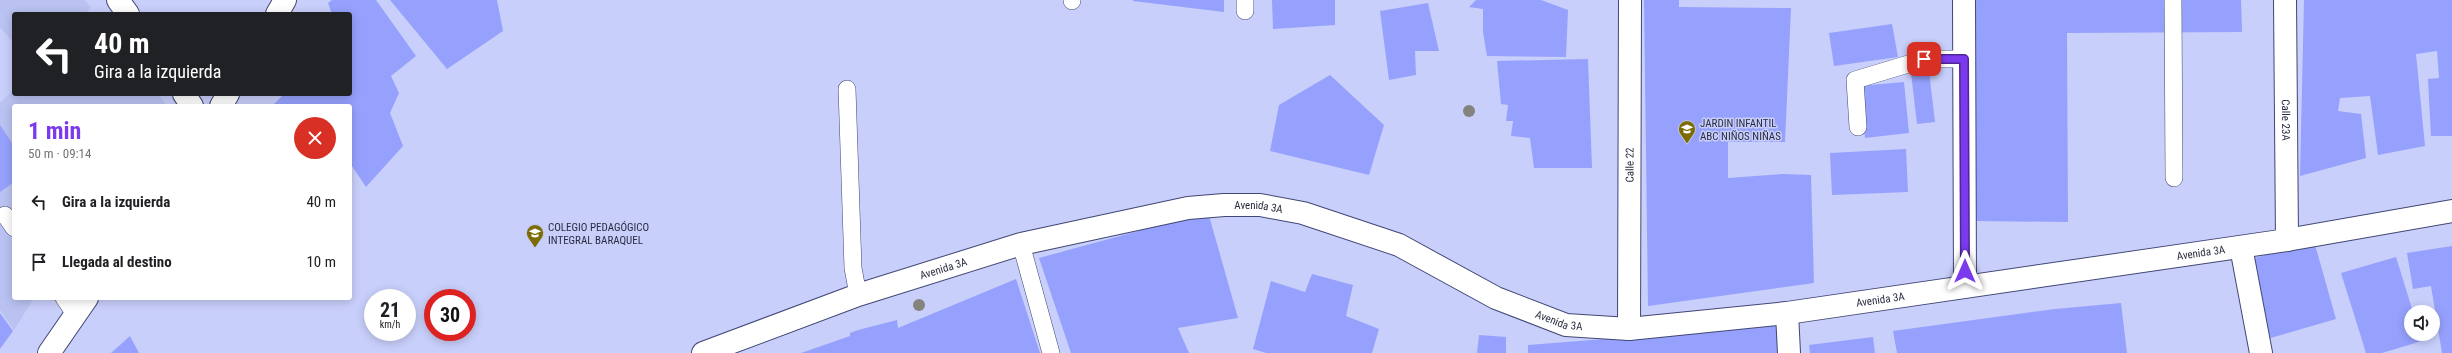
<!DOCTYPE html>
<html lang="es">
<meta charset="utf-8">
<style>
:root{--surface:#fff;--page:#f2f2f2;--text:#202124;--muted:#757577;--accent:#7c3aed}
body{margin:0;font-family:"Roboto Condensed",sans-serif;background:var(--page);color:var(--text);height:100vh;display:flex;flex-direction:column;font-size:15px;white-space:nowrap}
*{box-sizing:border-box;margin:0}
p{font-size:13px;color:var(--muted)}
.icon{flex:none;width:22px;height:22px;fill:none;stroke:currentColor;stroke-width:2;stroke-linecap:round;stroke-linejoin:round}
.map{position:relative;flex:1;overflow:hidden}
.drawer{position:absolute;left:12px;top:104px;width:340px;height:196px;display:flex;flex-direction:column;background:var(--surface);border-radius:4px;box-shadow:0 2px 10px #0003}
.drawer>*{flex:none}
.guide{position:absolute;left:12px;top:12px;width:340px;height:84px;border-radius:4px;box-shadow:0 2px 10px #0003;background:#202124;color:#fff;overflow:hidden}
.tools{position:absolute;left:2404px;top:305px;display:grid;gap:8px}
.tools a{display:grid;place-items:center;width:36px;height:36px;border-radius:50%;background:var(--surface);box-shadow:0 2px 10px #0003;font-size:20px}
.speed{position:absolute;left:364px;top:289px;display:flex;gap:8px;font-size:20px;font-weight:700;text-align:center}
.speed>*{display:grid;place-content:center;width:52px;height:52px;border-radius:50%;background:var(--surface);box-shadow:0 2px 10px #0003;line-height:1}
.speed small{font-size:10px;font-weight:400}
.speed .limit{border:6px solid #d22;background:#fff;color:#111}
.pin{position:absolute;display:grid;place-items:center;width:34px;height:34px;color:#fff;margin:-17px;border-radius:8px;box-shadow:0 2px 6px #0006}
.me{position:absolute;width:44px;margin:-22px;rotate:0deg;stroke-linejoin:round;filter:drop-shadow(0 0 3px #0008)}
.turn{display:flex;align-items:center;gap:14px;height:84px;padding:0 16px;font-size:18px}
.turn .icon{width:52px;height:52px;stroke-width:2.5}
.turn b{display:block;font-size:28px;line-height:34px}
.round{display:grid;place-items:center;flex:none;width:42px;height:42px;border-radius:21px;background:var(--page)}
.headline{display:flex;align-items:center;justify-content:space-between;height:68px;padding:0 16px}
h1{font-size:24px;font-weight:700;line-height:30px;color:var(--accent)}
ul{padding:0;list-style:none}
li{display:flex;align-items:center;gap:12px;height:60px;padding:0 16px}
li div{flex:1}
li b{display:block;font-size:15px}
li em{font-style:normal}
.map>svg:first-child{display:block}
</style>
<div class="map">
<svg width="2452" height="353" viewBox="0 0 2452 353">
<rect width="100%" height="100%" fill="#c8cffa"/>
<path fill="#b9c2f1" d="M 0,0 L 85,0 L 91,8 L 84,14 L 14,14 L 14,44 L 0,27 Z
M 14,90 L 14,94 L 158,94 L 167,106 L 14,106 L 14,298 L 34,298 L 14,330 L 0,310 L 0,103 Z"/>
<path fill="#96a1fd" d="M 332,0 L 376,0 L 416,56 L 391,76 L 399,93 L 390,113 L 403,146 L 366,187 L 350,163 L 350,106 L 272,106 L 284,94 L 350,94 L 350,14 L 332,14 L 328,3 Z
M 390,0 L 497,0 L 503,31 L 447,69 Z
M 1133,0 L 1224,0 L 1224,12 L 1133,1 Z
M 1272,0 L 1335,0 L 1335,25 L 1273,29 Z
M 1476,0 L 1541,0 L 1568,10 L 1566,57 L 1487,56 L 1483,32 L 1483,9 L 1469,7 Z
M 1644,0 L 1679,0 L 1679,7 L 1791,8 L 1785,142 L 1728,142 L 1728,178 L 1782,174 L 1811,175 L 1814,283 L 1648,306 Z
M 1974,0 L 2241,0 L 2242,32 L 2067,33 L 2068,222 L 1976,221 Z
M 2304,0 L 2452,0 L 2452,136 L 2431,136 L 2428,79 L 2439,78 L 2437,51 L 2416,54 L 2425,146 L 2378,155 L 2370,96 L 2340,98 L 2338,111 L 2361,114 L 2366,158 L 2300,176 Z
M 1428,3 L 1439,51 L 1415,51 L 1416,75 L 1389,80 L 1380,11 Z
M 1892,24 L 1898,57 L 1834,66 L 1829,33 Z
M 1588,59 L 1592,168 L 1534,168 L 1530,138 L 1511,136 L 1513,121 L 1506,121 L 1508,105 L 1501,104 L 1497,61 Z
M 1929,71 L 1935,122 L 1917,124 L 1911,73 Z
M 1330,75 L 1384,125 L 1369,175 L 1270,151 L 1279,105 Z
M 1904,82 L 1909,133 L 1865,138 L 1860,86 Z
M 0,125 L 14,146 L 14,182 L 0,192 Z
M 1906,149 L 1908,192 L 1832,195 L 1830,153 Z
M 1208,212 L 1238,318 L 1178,328 L 1189,353 L 1071,353 L 1039,258 Z
M 2314,241 L 2336,319 L 2267,339 L 2244,261 Z
M 2452,246 L 2452,353 L 2442,353 L 2431,286 L 2413,289 L 2407,253 Z
M 2396,257 L 2413,312 L 2411,312 L 2411,334 L 2420,334 L 2422,341 L 2382,353 L 2366,353 L 2341,273 Z
M 1312,274 L 1353,285 L 1346,316 L 1379,329 L 1372,353 L 1266,353 L 1253,349 L 1271,281 L 1305,292 Z
M 1016,279 L 1040,353 L 801,353 L 850,336 L 850,333 L 858,330 L 897,320 L 898,328 Z
M 2121,303 L 2127,353 L 1897,353 L 1893,331 L 2055,309 Z
M 0,313 L 13,331 L 0,349 Z
M 1782,325 L 1784,353 L 1528,353 L 1528,345 Z
M 1479,335 L 1506,337 L 1506,353 L 1477,353 Z
M 130,336 L 139,353 L 111,353 Z
M 1873,337 L 1875,353 L 1810,353 L 1809,345 Z"/>
<g fill="none" stroke-linecap="round" stroke-linejoin="round">
<g stroke="#414774" stroke-width="18">
<path id="lane" d="M 1072,0 L 1072,1
M 2173,0 L 2174,178
M 1245,11 L 1245,0
M 847,89 L 853,268 L 858,295
M 1858,127 L 1855,80 L 1925,59 L 1964,59
M 5,215 L 14,228
M 1021,244 L 1051,353
M 64,298 L 75,314"/>
</g>
<g stroke="#414774" stroke-width="24">
<g id="street">
<path d="M 118,0 L 128,14"/>
<path d="M 1964,0 L 1965,286"/>
<path id="s1" d="M 2285,0 L 2287,240"/>
<path d="M 277,14 L 285,0"/>
<path d="M 184,94 L 192,106"/>
<path d="M 221,106 L 228,94"/>
<path d="M 2241,247 L 2261,353"/>
<path d="M 1787,313 L 1789,353"/>
<path id="s2" d="M 1629,329 L 1630,0"/>
<path d="M 49,353 L 87,298"/>
<path id="s3" d="M 703,353 L 858,295 L 1021,244 L 1188,208 L 1224,205 L 1260,205 L 1303,213 L 1399,245 L 1496,298 L 1566,325 L 1629,329 L 1787,313 L 2287,240 L 2452,211"/>
</g>
</g>
<use href="#lane" stroke="#fff" stroke-width="17"/>
<use href="#street" stroke="#fff" stroke-width="22"/>
</g>
<g fill="#85837d">
<circle cx="1469" cy="111" r="6"/>
<circle cx="919" cy="305" r="6"/>
</g>
<g fill="none" stroke-linecap="round" stroke-linejoin="round">
<g stroke="#51269a" stroke-width="10">
<path id="route" d="M 1924,59 L 1964,59 L 1965,271"/>
</g>
<use href="#route" stroke="#7c3aed" stroke-width="7"/>
</g>
<defs>
<g id="school-pin" transform="scale(0.9)"><path d="M0 17L-7.5 6A9.5 9.5 0 1 1 7.5 6Z" fill="#7d6b03" stroke="#c8cffa"/><path d="M0-5L7-2L0 1L-7-2ZM-4 1L0 2.5L4 1V4Q0 6-4 4Z" fill="#fff"/></g>
</defs>
<g fill-rule="evenodd">
<use href="#school-pin" x="1687" y="129"/>
<use href="#school-pin" x="535" y="233"/>
</g>
<g text-anchor="middle" dominant-baseline="central" stroke-width="3" stroke-linejoin="round" paint-order="stroke">
<g font-size="11" fill="#2a2d41" stroke="#c8cffa">
<text stroke="none"><textPath href="#s1" startOffset="120">Calle 23A</textPath></text>
<text stroke="none"><textPath href="#s2" startOffset="164">Calle 22</textPath></text>
<text stroke="none"><textPath href="#s3" startOffset="578">Avenida 3A</textPath></text>
<text stroke="none"><textPath href="#s3" startOffset="1550">Avenida 3A</textPath></text>
<text stroke="none"><textPath href="#s3" startOffset="255">Avenida 3A</textPath></text>
<text stroke="none"><textPath href="#s3" startOffset="1226">Avenida 3A</textPath></text>
<text stroke="none"><textPath href="#s3" startOffset="902">Avenida 3A</textPath></text>
</g>
<g font-size="11" fill="#2a2d41" stroke="#c8cffa" text-anchor="start">
<text x="1700" y="123">JARDIN INFANTIL<tspan x="1700" dy="13">ABC NIÑOS NIÑAS</tspan></text>
<text x="548" y="227">COLEGIO PEDAGÓGICO<tspan x="548" dy="13">INTEGRAL BARAQUEL</tspan></text>
</g>
</g>
</svg>
<div class="tools">
<a><svg class="icon" aria-label="sound" viewBox="0 0 24 24"><path d="M4 9h4l5-4v14l-5-4H4zM17 9q2 3 0 6"/></svg></a>
</div>
<div class="speed"><div>21<small>km/h</small></div><div class="limit">30</div></div>
<div class="pin" style="left:1924px;top:59px;background:#d93025"><svg class="icon" aria-label="arrive" viewBox="0 0 24 24"><path d="M6 21V4h12l-3 4 3 4H6"/></svg></div>
<svg class="me" style="left:1965px;top:271px" viewBox="-20 -20 40 40"><path d="M0-17L14 15 0 8-14 15z" fill="#7c3aed" stroke="#fff" stroke-width="4"/></svg>
<div class="guide">
<div class="turn"><svg class="icon" aria-label="left" viewBox="0 0 24 24"><path d="M17 20v-9H6M10 6l-5 5 5 5"/></svg><div><b>40 m</b>Gira a la izquierda</div></div>
</div>
<section class="drawer">
<div class="headline"><div><h1>1 min</h1><p>50 m · 09:14</p></div><a class="round" style="background:#d93025;color:#fff"><svg class="icon" aria-label="close" viewBox="0 0 24 24"><path d="M6 6l12 12M18 6L6 18"/></svg></a></div>
<ul>
<li><svg class="icon" aria-label="left" viewBox="0 0 24 24"><path d="M17 20v-9H6M10 6l-5 5 5 5"/></svg><div><b>Gira a la izquierda</b></div><em>40 m</em></li>
<li><svg class="icon" aria-label="arrive" viewBox="0 0 24 24"><path d="M6 21V4h12l-3 4 3 4H6"/></svg><div><b>Llegada al destino</b></div><em>10 m</em></li>
</ul>
</section>
</div>
